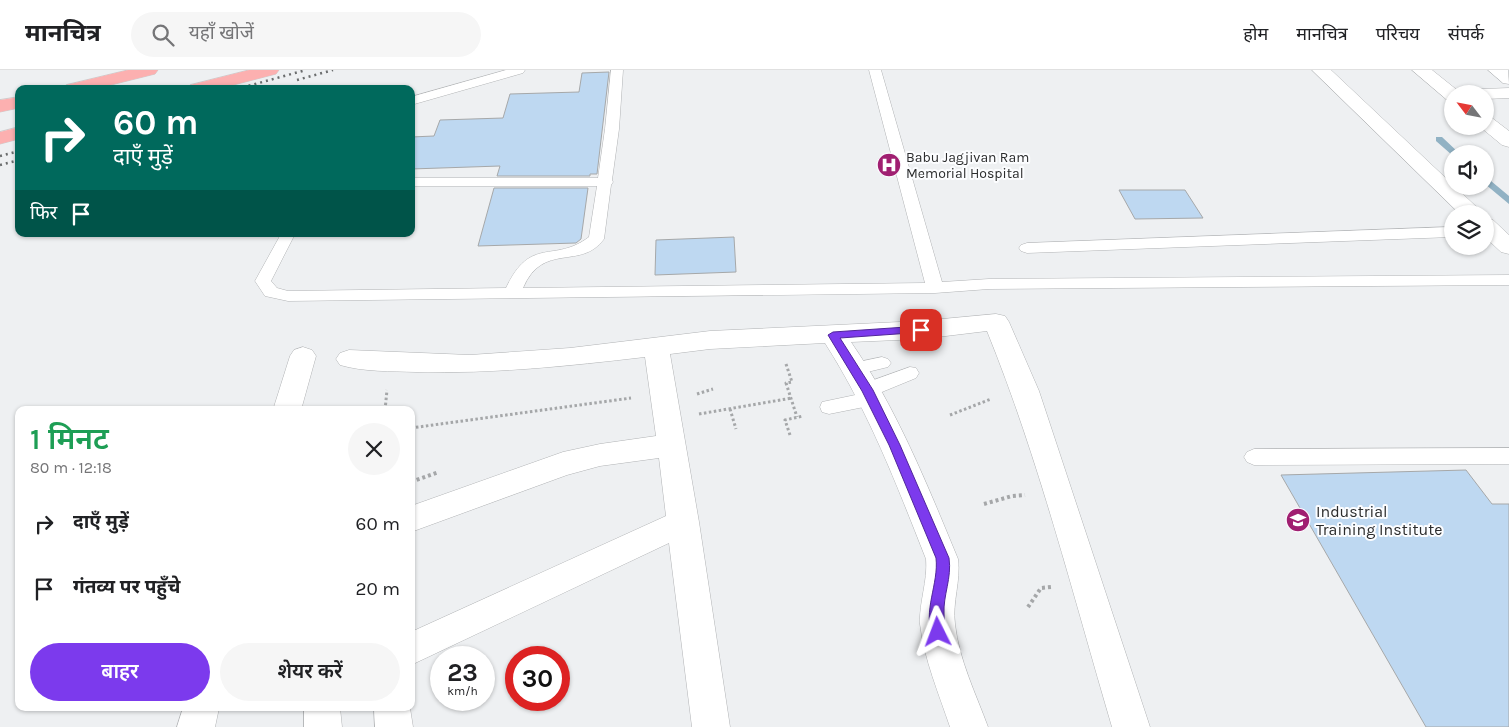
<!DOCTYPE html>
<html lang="hi">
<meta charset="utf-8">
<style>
:root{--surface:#fff;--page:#f6f6f6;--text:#202124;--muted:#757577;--line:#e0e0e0;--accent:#7c3aed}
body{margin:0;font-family:Karla,"Noto Sans Devanagari",sans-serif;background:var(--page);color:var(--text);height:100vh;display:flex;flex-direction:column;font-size:19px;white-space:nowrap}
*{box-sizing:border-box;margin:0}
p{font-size:16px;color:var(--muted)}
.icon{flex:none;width:28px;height:28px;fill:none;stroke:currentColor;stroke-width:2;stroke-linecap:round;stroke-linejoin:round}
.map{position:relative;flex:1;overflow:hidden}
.drawer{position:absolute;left:15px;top:336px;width:400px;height:305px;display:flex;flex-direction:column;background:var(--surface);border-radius:10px;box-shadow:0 1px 4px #0004}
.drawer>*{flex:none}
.top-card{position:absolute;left:15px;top:15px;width:400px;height:152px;border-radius:10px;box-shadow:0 1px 4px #0004;background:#00695c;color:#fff;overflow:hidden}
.needle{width:32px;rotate:302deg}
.tools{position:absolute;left:1444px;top:15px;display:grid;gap:10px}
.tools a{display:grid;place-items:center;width:50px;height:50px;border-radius:50%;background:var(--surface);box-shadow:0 1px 4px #0004;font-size:25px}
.speed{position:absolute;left:430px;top:576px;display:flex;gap:10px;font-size:25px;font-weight:700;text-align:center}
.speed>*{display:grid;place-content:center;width:65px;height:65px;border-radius:50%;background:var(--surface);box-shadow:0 1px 4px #0004;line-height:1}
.speed small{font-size:12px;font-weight:400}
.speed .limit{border:8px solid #d22;background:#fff;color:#111}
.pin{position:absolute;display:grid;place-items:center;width:42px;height:42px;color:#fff;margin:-21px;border-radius:10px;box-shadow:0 2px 8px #0006}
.me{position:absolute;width:55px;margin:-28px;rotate:357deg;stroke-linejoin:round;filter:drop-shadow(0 0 4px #0008)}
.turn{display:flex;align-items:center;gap:18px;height:105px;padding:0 15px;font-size:22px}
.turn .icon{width:65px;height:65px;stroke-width:2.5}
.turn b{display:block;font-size:35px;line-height:42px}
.then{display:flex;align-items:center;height:48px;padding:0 15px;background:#0003;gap:10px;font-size:19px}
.round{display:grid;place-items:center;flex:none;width:52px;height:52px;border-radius:26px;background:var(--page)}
.summary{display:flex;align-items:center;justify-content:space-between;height:85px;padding:0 15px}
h1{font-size:30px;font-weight:600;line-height:38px;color:#1e9e55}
.button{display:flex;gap:10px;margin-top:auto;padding:10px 15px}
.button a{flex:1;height:58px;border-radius:30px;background:var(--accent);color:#fff;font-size:20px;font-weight:600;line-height:58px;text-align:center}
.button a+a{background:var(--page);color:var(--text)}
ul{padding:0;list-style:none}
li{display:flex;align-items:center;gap:15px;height:65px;padding:0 15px}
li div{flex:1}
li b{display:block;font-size:19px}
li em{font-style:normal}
header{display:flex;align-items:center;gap:30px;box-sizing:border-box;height:70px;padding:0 25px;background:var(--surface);border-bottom:1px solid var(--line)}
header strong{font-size:24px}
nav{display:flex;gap:28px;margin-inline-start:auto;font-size:18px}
.search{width:350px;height:45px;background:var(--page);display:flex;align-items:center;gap:12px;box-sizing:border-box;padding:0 18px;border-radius:28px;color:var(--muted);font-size:19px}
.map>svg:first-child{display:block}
</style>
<header>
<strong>मानचित्र</strong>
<div class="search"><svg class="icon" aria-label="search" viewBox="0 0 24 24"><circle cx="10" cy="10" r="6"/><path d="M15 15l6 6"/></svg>यहाँ खोजें</div>
<nav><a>होम</a><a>मानचित्र</a><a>परिचय</a><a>संपर्क</a></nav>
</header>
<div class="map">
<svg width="1509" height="657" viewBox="0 0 1509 657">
<rect width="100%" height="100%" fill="#eef0f2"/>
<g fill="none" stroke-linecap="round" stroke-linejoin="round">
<path fill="#91b2c4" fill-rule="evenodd" d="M 1436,67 L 1442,67 L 1460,84 L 1452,84 L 1452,85 L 1436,71 Z
M 1485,106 L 1509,126 L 1509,134 L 1485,114 Z"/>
</g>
<path fill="#bed8f1" stroke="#a6a8a9" d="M 609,2 L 597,104 L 590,104 L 590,106 L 497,106 L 500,96 L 411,99 L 411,67 L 434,66 L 440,50 L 503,48 L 510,24 L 579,22 L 582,3 Z
M 494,118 L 588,118 L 581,169 L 576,173 L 478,176 Z
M 1119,120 L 1185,120 L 1203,148 L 1135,149 Z
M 734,167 L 736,202 L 655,205 L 656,170 Z
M 1466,400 L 1492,434 L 1509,434 L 1509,657 L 1426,657 L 1281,405 Z"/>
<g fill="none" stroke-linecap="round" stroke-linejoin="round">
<g stroke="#b1b3b5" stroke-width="1">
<path id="service" d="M 506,0 L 525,0 L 523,3 L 411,35 L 411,27 Z
M 611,0 L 623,0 L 619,59 L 612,110 L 613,112 L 611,115 L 604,169 C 581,201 543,171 523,218 L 925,213 L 869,0 L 881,0 L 942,212 L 989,209 L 1509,205 L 1509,215 L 989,219 L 935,223 L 288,231 L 265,226 L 255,211 L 281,164 L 295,164 L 271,211 L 277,218 L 288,221 L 506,218 C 531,165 553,194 589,167 L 597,116 L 411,116 L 411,108 L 598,108 L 605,59 Z
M 1452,157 L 1452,167 L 1027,183 L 1021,181 L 1019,178 L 1021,175 L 1027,173 Z
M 921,254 L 927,256 L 936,271 L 933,275 L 927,277 L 921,275 L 912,260 L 915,256 Z
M 882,287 L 888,289 L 891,293 L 888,297 L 855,305 L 849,304 L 846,299 L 849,294 Z
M 910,297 L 916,298 L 919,303 L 916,308 L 877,324 L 881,329 L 879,334 L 829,344 L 822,342 L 820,337 L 822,332 L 860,324 L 858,320 L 860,315 Z
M 1509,378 L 1509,394 L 1254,395 L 1247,392 L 1244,387 L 1247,382 L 1254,379 Z"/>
</g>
<g stroke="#b1b3b5" stroke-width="1">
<path id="minor" d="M 1412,0 L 1432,0 L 1457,20 L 1509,18 L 1509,28 L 1485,29 L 1485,24 L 1452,24 L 1452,30 L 1446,29 Z
M 1488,0 L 1508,0 L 1509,14 L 1503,13 Z
M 1485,46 L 1492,48 L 1509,61 L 1509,77 L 1502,75 L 1479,56 L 1485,56 Z
M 996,244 L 1005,246 L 1009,252 L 1039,321 L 1150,657 L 1112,657 C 1073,525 1039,389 987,261 L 921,269 L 851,272 C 897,339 927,414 958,489 C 961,511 952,532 955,554 C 959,590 976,624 988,657 L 950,657 C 939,624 924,589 920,554 C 919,532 928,511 926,489 C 896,413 869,342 825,273 L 710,279 L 670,284 L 699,452 L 730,657 L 692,657 L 669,473 L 411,595 L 411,562 L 666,446 L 659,388 L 600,396 L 567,405 L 411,462 L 411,436 L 563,382 L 600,374 L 656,366 L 645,287 C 568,296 493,304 416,302 C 391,301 364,302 340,295 L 336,289 L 340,283 L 349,280 L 470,285 L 570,278 L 710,261 L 921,251 Z
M 303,277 L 312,280 L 316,286 L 301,340 L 273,340 L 290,286 L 294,280 Z
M 183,638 L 219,638 L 215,657 L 177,657 Z
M 304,638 L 340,638 L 342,657 L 304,657 Z
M 374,638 L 410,638 L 413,657 L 375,657 Z"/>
</g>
<g stroke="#b1b3b5" stroke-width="1">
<path id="tertiary" d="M 1312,0 L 1331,0 L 1484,144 L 1460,144 Z
M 1485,148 L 1493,150 L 1509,165 L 1509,184 L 1501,182 L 1485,167 Z"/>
</g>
<g stroke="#cccccd" stroke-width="1">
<path id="trunk" d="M 128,0 L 158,0 L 155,4 L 95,19 L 63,19 L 66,15 Z
M 249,0 L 279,0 L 276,4 L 218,19 L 187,19 L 190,15 Z
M 19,27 L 19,38 L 0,42 L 0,30 Z
M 19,57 L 19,69 L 0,74 L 0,62 Z"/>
</g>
<path stroke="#a5a7a9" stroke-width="3" stroke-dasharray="2.5 2.5" stroke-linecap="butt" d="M 786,294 L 792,312 L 786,313 L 797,347
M 697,324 L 713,319
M 730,339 L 736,359
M 385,340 L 387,320
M 699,344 L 792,328
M 950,345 L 991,329
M 411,358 L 631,328
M 790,365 L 785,350 L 803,346"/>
<path stroke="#a5a7a9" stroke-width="4" stroke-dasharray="3 3" stroke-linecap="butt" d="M 411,412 L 439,402
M 984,434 L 1012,426 L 1025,425
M 1028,537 L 1041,518 L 1051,517"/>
<use href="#service" fill="#fff" fill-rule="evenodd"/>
<use href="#minor" fill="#fff" fill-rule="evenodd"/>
<use href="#tertiary" fill="#fff" fill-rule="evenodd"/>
<use href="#trunk" fill="#fcb0b0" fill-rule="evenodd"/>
<path stroke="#6b6d6e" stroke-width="2.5" stroke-dasharray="2 4" stroke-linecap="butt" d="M 297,10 L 333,0
M 237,19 L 306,0
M 0,86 L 19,81
M 0,95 L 19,90"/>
</g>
<path fill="#7c3aed" stroke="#51269a" d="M 921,256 L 926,260 L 925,262 L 840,268 L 873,320 L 900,375 L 949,488 C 952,508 943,525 944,544 C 944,552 947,560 944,567 L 938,569 L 933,567 C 922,542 939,514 936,488 L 889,375 L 862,321 L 828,265 L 833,262 Z"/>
<defs>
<g id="hospital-disc" transform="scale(1.25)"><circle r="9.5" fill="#a01f71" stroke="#fcfdff"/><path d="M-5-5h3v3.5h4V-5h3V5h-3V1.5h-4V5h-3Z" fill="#fff"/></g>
<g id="university-disc" transform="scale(1.25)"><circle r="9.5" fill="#a01f71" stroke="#fcfdff"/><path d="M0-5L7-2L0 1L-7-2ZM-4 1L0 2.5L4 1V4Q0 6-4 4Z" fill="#fff"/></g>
</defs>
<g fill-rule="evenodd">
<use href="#hospital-disc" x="889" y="95"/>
<use href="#university-disc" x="1298" y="450"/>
</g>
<g text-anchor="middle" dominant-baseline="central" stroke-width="4" stroke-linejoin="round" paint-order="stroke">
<g font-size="14" fill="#2b2c2d" stroke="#fcfdff" text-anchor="start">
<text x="906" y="87">Babu Jagjivan Ram<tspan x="906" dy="16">Memorial Hospital</tspan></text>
</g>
<g font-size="16" fill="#2b2c2d" stroke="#fcfdff" text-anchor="start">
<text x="1316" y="441">Industrial<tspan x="1316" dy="18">Training Institute</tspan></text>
</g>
</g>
</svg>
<div class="tools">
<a><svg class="needle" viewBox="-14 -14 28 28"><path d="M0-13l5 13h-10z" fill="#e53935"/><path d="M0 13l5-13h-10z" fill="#757577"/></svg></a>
<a><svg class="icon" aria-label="sound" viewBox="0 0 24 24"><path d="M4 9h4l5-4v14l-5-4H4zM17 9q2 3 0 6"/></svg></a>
<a><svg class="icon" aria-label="layers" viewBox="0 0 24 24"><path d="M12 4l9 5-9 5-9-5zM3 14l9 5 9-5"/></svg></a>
</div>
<div class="speed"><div>23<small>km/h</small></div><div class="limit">30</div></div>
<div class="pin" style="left:921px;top:260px;background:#d93025"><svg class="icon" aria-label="arrive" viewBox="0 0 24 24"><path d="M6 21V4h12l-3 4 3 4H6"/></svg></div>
<svg class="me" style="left:938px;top:562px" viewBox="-20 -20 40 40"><path d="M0-17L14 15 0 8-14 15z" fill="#7c3aed" stroke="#fff" stroke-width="4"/></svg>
<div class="top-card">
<div class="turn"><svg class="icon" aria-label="right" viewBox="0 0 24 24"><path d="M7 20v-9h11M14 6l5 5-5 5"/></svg><div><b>60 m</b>दाएँ मुड़ें</div></div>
<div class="then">फिर<svg class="icon" aria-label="arrive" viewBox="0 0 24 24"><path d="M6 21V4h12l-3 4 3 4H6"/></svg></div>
</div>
<section class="drawer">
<div class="summary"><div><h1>1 मिनट</h1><p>80 m · 12:18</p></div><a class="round"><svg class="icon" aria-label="close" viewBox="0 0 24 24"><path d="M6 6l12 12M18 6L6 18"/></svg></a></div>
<ul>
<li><svg class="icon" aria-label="right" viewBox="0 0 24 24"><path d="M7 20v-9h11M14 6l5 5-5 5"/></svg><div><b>दाएँ मुड़ें</b></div><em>60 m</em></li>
<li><svg class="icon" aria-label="arrive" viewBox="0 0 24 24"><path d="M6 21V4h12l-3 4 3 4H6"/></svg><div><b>गंतव्य पर पहुँचे</b></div><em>20 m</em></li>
</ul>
<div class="button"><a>बाहर</a><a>शेयर करें</a></div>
</section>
</div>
